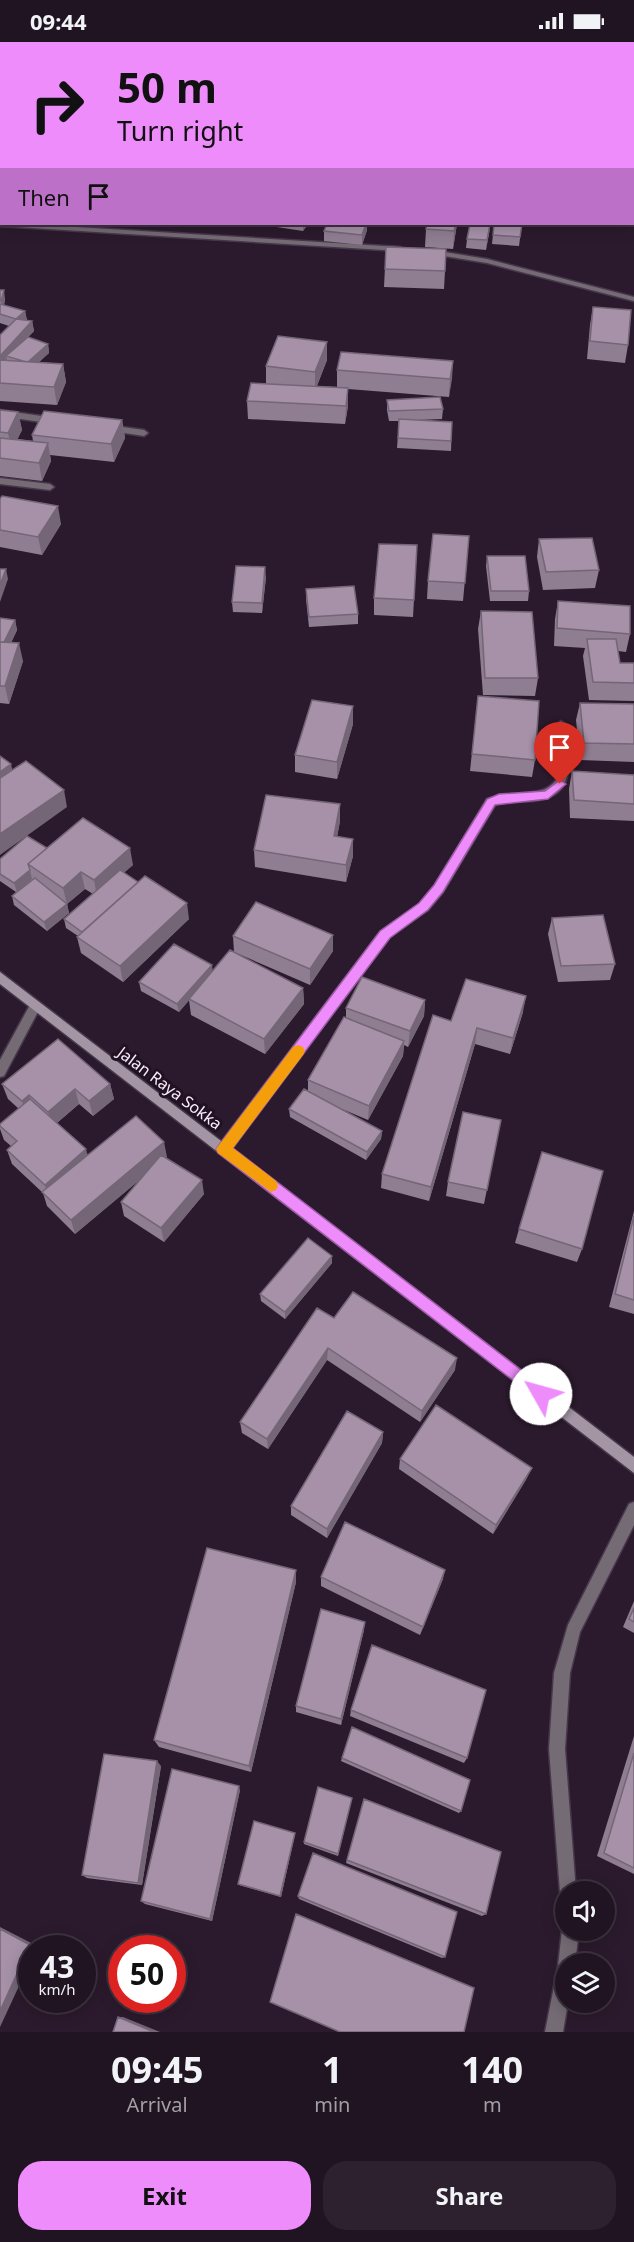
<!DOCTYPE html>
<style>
:root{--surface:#201422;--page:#2d212f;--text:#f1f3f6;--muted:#a29ea5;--line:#3d3340;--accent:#ed8cfa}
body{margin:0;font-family:"Noto Sans",sans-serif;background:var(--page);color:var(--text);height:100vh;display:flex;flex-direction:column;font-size:22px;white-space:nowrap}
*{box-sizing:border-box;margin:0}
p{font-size:20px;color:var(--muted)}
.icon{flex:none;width:33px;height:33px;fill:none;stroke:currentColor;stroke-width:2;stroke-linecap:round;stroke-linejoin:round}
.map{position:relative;height:1990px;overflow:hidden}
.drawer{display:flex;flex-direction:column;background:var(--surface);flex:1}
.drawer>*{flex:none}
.banner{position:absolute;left:0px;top:0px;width:634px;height:183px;box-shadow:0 3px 15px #0003,0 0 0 2px var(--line);background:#ed8cfa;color:#111;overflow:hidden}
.fabs{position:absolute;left:555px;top:1839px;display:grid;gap:12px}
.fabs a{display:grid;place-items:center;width:60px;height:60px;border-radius:50%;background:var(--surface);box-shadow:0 3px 15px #0003,0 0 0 2px var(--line);font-size:30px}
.speed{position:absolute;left:18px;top:1893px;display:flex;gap:12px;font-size:30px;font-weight:700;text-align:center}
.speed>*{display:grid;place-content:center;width:78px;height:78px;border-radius:50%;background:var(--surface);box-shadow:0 3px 15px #0003,0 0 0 2px var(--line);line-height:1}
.speed small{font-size:15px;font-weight:400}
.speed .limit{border:9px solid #d22;background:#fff;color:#111}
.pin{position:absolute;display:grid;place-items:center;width:51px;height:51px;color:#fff;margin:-62px -26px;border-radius:50% 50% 50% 0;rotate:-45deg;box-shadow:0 0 6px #0007}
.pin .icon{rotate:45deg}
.me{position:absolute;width:66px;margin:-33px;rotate:308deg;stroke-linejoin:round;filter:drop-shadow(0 0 4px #0008)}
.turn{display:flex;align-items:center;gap:21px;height:126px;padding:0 18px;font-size:27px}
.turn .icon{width:78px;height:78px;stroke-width:2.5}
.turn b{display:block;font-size:42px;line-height:51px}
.then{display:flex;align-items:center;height:57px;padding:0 18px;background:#0003;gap:12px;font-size:22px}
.eta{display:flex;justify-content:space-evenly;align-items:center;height:102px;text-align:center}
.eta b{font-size:36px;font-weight:700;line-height:42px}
.button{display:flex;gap:12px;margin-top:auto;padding:12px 18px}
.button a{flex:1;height:69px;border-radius:24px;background:var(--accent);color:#111;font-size:24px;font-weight:700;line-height:69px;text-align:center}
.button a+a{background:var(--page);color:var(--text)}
.status{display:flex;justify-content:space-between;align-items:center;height:42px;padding:0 30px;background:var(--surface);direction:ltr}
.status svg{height:16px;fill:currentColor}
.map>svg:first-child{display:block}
</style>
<div class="status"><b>09:44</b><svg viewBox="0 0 49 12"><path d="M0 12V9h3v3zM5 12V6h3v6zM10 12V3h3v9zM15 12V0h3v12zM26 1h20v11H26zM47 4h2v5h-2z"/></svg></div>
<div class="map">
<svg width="634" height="1990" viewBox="0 0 634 1990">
<rect width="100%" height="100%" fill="#2b1a2d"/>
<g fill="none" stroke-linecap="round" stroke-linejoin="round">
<g stroke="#48374a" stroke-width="3">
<path id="lane" d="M 0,436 L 50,442 L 54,445 L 50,448 L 0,442 Z"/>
</g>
<g stroke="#48374a" stroke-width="3">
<path id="street" d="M 0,180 L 2,182 L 27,182 L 400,205 L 404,207 L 400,209 L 0,184 Z
M 426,207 L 487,217 L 634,255 L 634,259 L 487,221 L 426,211 Z
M 0,368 L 55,376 L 59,379 L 55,382 L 0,374 Z
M 108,383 L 144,388 L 148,391 L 144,394 L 105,388 L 104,386 Z
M 561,679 L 566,683 C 568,718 579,755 532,759 C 519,760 507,759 495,763 L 443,850 L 428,868 L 389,895 L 227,1111 L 223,1113 L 219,1111 L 217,1107 L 219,1103 L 381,889 L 420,862 L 435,844 L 487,757 C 495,755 503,753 511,752 C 530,750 547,753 558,735 L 556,683 Z
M 35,959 L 39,961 L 41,964 L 4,1034 L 0,1035 L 0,1018 L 31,961 Z
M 634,1460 L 634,1483 L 580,1590 L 570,1631 L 565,1707 L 576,1850 L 566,1850 L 566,1857 L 562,1856 L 560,1850 L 549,1707 L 554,1631 L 568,1583 L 629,1462 Z
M 566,1882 L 566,1888 L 579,1888 L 575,1922 L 566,1922 L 566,1960 L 568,1960 L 563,1990 L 545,1990 L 558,1924 L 562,1888 Z"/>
</g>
<g stroke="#48374a" stroke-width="3">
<path id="secondary" d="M 12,0 L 18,0 L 11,2 Z
M 0,2 L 2,2 L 2,7 L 0,6 Z
M 2,25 L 2,33 L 0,33 L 0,26 Z
M 0,930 L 634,1415 L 634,1431 L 0,942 Z"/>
</g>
<use href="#lane" fill="#746b75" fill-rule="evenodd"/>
<use href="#street" fill="#746b75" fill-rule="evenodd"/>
<use href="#secondary" fill="#a495a5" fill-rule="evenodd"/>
</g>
<path fill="#8f7d91" d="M 0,153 L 2,153 L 2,176 L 0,176 Z
M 270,182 L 308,182 L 303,189 L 270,184 Z
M 457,182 L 453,207 L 425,205 L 426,187 Z
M 494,182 L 522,182 L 519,204 L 492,202 Z
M 490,186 L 486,208 L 466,206 L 467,197 Z
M 367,188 L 362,203 L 324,199 L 324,189 Z
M 386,205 L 445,229 L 444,247 L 384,245 Z
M 0,248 L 5,257 L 4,263 L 25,269 L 27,278 L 32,279 L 34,289 L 28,295 L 48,302 L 49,311 L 39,320 L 63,322 L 66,340 L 57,363 L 0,359 L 0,293 L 9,284 L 0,281 Z
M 593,265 L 628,303 L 625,321 L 587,317 L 590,283 Z
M 327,318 L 317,344 L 337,345 L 337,328 L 453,319 L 449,355 L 348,347 L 348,364 L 345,382 L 248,377 L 247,359 L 266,342 L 266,324 Z
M 387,358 L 443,367 L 442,377 L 418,378 L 452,380 L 451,409 L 397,406 L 399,379 L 389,379 L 387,368 Z
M 0,368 L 18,370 L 22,388 L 17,397 L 33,399 L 32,393 L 122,378 L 125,396 L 114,420 L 50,413 L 51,419 L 42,439 L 0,434 Z
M 0,457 L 61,482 L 42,513 L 0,505 Z
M 469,494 L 463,559 L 427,557 L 428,539 Z
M 539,497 L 599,528 L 595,546 L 543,548 L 537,515 Z
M 417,503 L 413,575 L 374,573 L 374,556 Z
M 487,514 L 529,549 L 528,559 L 490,559 L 486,524 Z
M 266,535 L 262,571 L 233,570 L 232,560 Z
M 306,547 L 358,572 L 358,582 L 309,585 L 306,557 Z
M 558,559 L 630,592 L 626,610 L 618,609 L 620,621 L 634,621 L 634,659 L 589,658 L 583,614 L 585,606 L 554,604 L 555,577 Z
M 481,569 L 538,636 L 535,654 L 483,653 L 478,587 Z
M 0,576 L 15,578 L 17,588 L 11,601 L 23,619 L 9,662 L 0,661 Z
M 478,654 L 535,718 L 532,735 L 470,729 Z
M 580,661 L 634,662 L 634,720 L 580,718 L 576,678 Z
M 353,682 L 337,737 L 295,730 L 295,713 Z
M 572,729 L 634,733 L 634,779 L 570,776 L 569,747 Z
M 340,779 L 337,795 L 353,814 L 346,840 L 255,825 L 254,808 Z
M 47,806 L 133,823 L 124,830 L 189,877 L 123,940 L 81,911 L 77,895 L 78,894 L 66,886 L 64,877 L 93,852 L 85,847 L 67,862 L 69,871 L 47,889 L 14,863 L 12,854 L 16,850 L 0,839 L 0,817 Z
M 552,876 L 615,922 L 610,938 L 558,940 L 548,892 Z
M 333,893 L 333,909 L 310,943 L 234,910 L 233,894 Z
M 212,929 L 303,946 L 304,962 L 265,1012 L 191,973 L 189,958 L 179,970 L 141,949 L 139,940 Z
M 425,958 L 424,974 L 408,1005 L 404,1003 L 403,1014 L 368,1078 L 342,1067 L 382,1089 L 381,1097 L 366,1118 L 290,1075 L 289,1067 L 308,1049 L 308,1038 L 346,975 L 346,966 Z
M 523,970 L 510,1012 L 475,1002 L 429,1159 L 381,1146 L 382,1132 L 451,979 Z
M 2,1042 L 110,1042 L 114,1057 L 93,1074 L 79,1062 L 57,1081 L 88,1113 L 167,1115 L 166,1115 L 204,1152 L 164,1200 L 124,1174 L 121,1160 L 143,1135 L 75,1192 L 47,1164 L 43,1151 L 12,1122 L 7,1108 L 11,1104 L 4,1098 L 0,1087 L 0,1082 L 19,1067 L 8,1057 Z
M 501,1078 L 484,1162 L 446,1154 L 448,1140 Z
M 634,1169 L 634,1272 L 609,1265 Z
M 519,1187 L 582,1207 L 577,1220 L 515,1201 Z
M 332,1214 L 332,1221 L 285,1277 L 261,1259 L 260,1252 Z
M 334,1276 L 455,1328 L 420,1380 L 327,1318 L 268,1407 L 242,1391 L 240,1380 Z
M 383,1390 L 382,1401 L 327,1496 L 291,1473 L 291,1464 Z
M 400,1417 L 527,1436 L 493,1492 L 399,1427 Z
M 321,1535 L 443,1537 L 420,1593 L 321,1544 Z
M 296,1540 L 251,1730 L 159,1705 L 154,1698 Z
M 634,1559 L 634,1591 L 623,1585 Z
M 364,1588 L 341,1683 L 296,1670 L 296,1664 Z
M 351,1668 L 467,1716 L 464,1721 L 350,1674 Z
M 634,1694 L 634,1832 L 597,1814 Z
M 342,1716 L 461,1769 L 459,1771 L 341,1719 Z
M 161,1724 L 142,1843 L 87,1836 L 82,1833 Z
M 240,1748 L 212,1879 L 145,1862 L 141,1859 Z
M 352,1756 L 338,1814 L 304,1802 L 304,1800 Z
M 364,1757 L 486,1872 L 482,1874 L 346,1821 Z
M 295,1792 L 281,1855 L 239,1843 L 238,1842 Z
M 298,1854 L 445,1915 L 442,1916 L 299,1857 Z"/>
<path fill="#746676" d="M 303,182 L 308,182 L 303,189 Z
M 366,182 L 367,182 L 367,188 L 362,203 L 362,193 Z
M 456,182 L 457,182 L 453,207 L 454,189 Z
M 490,182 L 490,186 L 486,208 L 487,198 Z
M 4,248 L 5,257 L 3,269 L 1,259 Z
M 25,269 L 27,279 L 16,277 Z
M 32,279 L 34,289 L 10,315 L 6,314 L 7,318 L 0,318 L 0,314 Z
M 327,300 L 327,318 L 315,348 L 315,330 Z
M 48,302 L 49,311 L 28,330 L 27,321 Z
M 453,319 L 452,337 L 449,355 L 450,337 Z
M 63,322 L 66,340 L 57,363 L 54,345 Z
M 348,346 L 348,364 L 345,382 L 346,364 Z
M 18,370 L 22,388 L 12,409 L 8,391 Z
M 122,378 L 125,396 L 114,420 L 111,402 Z
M 48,401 L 51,419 L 42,439 L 39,421 Z
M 58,464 L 61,482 L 42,513 L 38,495 Z
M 265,525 L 266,535 L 262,571 L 262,561 Z
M 6,527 L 8,537 L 0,560 L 0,543 Z
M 15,578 L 17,588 L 3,618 L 0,608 Z
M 19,601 L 23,619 L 9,662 L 5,644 Z
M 353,664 L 353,682 L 337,737 L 337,720 Z
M 11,722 L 15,739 L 0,750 L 0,730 Z
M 64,748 L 67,765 L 0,813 L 0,792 Z
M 340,762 L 340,779 L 334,811 L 334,794 Z
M 353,797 L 353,814 L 346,840 L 346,823 Z
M 130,806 L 133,823 L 97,855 L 94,838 Z
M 30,828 L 32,837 L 17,850 L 14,841 Z
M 81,830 L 85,847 L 67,862 L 63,846 Z
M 187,861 L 189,877 L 123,940 L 120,924 Z
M 67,862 L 69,871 L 47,889 L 44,880 Z
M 333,893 L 333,909 L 310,943 L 310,927 Z
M 212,923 L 213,931 L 179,970 L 177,962 Z
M 303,946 L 304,962 L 265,1012 L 264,997 Z
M 526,954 L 523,970 L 510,1012 L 513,996 Z
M 425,958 L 424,974 L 408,1005 L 410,989 Z
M 477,986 L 475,1002 L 429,1159 L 431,1145 Z
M 404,999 L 403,1014 L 368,1078 L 369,1064 Z
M 110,1042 L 114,1057 L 93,1074 L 89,1059 Z
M 75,1047 L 79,1062 L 52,1085 L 48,1070 Z
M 29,1053 L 34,1068 L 27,1074 L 22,1059 Z
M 382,1089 L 381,1097 L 366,1118 L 367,1110 Z
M 164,1100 L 167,1115 L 75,1192 L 71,1178 Z
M 86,1107 L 90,1122 L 49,1157 L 45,1143 Z
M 202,1138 L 204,1152 L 164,1200 L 161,1186 Z
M 332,1214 L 332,1221 L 285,1277 L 285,1270 Z
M 328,1306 L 327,1318 L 268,1407 L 267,1397 Z
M 457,1316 L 455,1328 L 420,1380 L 422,1369 Z
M 383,1390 L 382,1401 L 327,1496 L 327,1487 Z
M 532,1426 L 527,1436 L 493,1492 L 496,1483 Z
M 296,1528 L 296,1540 L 251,1730 L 249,1724 Z
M 445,1528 L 443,1537 L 420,1593 L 423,1585 Z
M 365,1580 L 364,1588 L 341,1683 L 341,1677 Z
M 157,1719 L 161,1724 L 142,1843 L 138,1841 Z
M 239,1744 L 240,1748 L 212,1879 L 210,1877 Z
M 295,1791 L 295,1792 L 281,1855 L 280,1854 Z
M 0,1885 L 37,1904 L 36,1906 L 32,1906 L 32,1916 L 0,1985 Z
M 118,1975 L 123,1975 L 160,1990 L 154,1990 Z"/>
<path fill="#a691a9" stroke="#746676" stroke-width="1.5" d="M 50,0 L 133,0 L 132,2 L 49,1 Z
M 0,153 L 2,153 L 2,167 L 0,167 Z
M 327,182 L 366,182 L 362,193 L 324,189 Z
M 427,182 L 456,182 L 454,189 L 426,187 Z
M 470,182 L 490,182 L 487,198 L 467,197 Z
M 494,182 L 522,182 L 520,195 L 493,193 Z
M 386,205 L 446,207 L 445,229 L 385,227 Z
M 0,248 L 4,248 L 1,259 L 0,259 Z
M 0,262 L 25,269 L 16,277 L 32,279 L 0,314 L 0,293 L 16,277 L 0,272 Z
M 593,265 L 631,268 L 628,303 L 590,299 Z
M 278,294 L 327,300 L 315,330 L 266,324 Z
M 28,295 L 48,302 L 28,320 L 23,319 L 6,314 Z
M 341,310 L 453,319 L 450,337 L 337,328 Z
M 0,318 L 63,322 L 54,345 L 0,341 Z
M 251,341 L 348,346 L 346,364 L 247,359 Z
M 440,355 L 443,367 L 389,369 L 387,358 Z
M 0,368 L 18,370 L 8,391 L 0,390 Z
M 44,369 L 122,378 L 111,402 L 32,393 Z
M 399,377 L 452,380 L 451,399 L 398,396 Z
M 0,396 L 48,401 L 39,421 L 0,416 Z
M 2,454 L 58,464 L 38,495 L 0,488 L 0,457 Z
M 433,492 L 469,494 L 465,541 L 428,539 Z
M 592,496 L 599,528 L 546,530 L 539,497 Z
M 379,502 L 417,503 L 414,558 L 374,556 Z
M 487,514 L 525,514 L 529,549 L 491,549 Z
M 236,524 L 265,525 L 262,561 L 232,560 Z
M 0,527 L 6,527 L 0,543 Z
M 354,544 L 358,572 L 309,575 L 306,547 Z
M 558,559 L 630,564 L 630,592 L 557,586 Z
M 481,569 L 532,570 L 538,636 L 485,636 Z
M 0,576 L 15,578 L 4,600 L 0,600 Z
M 587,597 L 616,597 L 620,621 L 634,621 L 634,641 L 593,640 Z
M 0,600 L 19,601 L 5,644 L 0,644 Z
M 478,654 L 539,659 L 535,718 L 472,712 Z
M 312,658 L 353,664 L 337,720 L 295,713 Z
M 580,661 L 634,662 L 634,702 L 584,701 Z
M 0,714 L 11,722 L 0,730 Z
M 26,719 L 64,748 L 0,792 L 0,736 Z
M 572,729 L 634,733 L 634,762 L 574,758 Z
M 266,753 L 340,762 L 334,794 L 353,797 L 346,823 L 254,808 Z
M 83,776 L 130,806 L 94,838 L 81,830 L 63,846 L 28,822 Z
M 27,794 L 47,806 L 28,822 L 30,828 L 14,841 L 0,832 L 0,817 Z
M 120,828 L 138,840 L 82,890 L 64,877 Z
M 145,834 L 187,861 L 120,924 L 77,895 Z
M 35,836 L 67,862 L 44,880 L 12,854 Z
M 256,860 L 333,893 L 310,927 L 233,894 Z
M 603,873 L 615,922 L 561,924 L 552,876 Z
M 174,902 L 212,923 L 177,962 L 139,940 Z
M 230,908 L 303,946 L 264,997 L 189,957 Z
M 362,935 L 425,958 L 410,989 L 346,966 Z
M 466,937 L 526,954 L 513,996 L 477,986 L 431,1145 L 382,1132 L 433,973 L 451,979 Z
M 344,975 L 404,999 L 369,1064 L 308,1038 Z
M 58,997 L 110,1042 L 89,1059 L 75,1047 L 48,1070 L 29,1053 L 22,1059 L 2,1042 Z
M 304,1047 L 382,1089 L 367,1110 L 289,1067 Z
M 30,1057 L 86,1107 L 45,1143 L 7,1108 L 17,1099 L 0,1084 L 0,1082 Z
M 463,1070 L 501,1078 L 487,1148 L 448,1140 Z
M 136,1074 L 164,1100 L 71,1178 L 42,1150 Z
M 542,1110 L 603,1129 L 582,1207 L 519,1187 Z
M 161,1113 L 202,1138 L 161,1186 L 121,1160 Z
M 634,1174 L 634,1258 L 615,1252 Z
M 308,1196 L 332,1214 L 285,1270 L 260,1252 Z
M 353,1250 L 457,1316 L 422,1369 L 328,1306 L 267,1397 L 240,1380 L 317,1266 L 334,1276 Z
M 436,1363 L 532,1426 L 496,1483 L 400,1417 Z
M 347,1369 L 383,1390 L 327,1487 L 291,1464 Z
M 345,1480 L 445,1528 L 423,1585 L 321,1535 Z
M 207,1506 L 296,1528 L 249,1724 L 154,1698 Z
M 634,1566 L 634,1580 L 629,1577 Z
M 321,1567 L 365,1580 L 341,1677 L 296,1664 Z
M 372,1603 L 486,1648 L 467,1716 L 351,1668 Z
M 352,1685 L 470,1738 L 461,1769 L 342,1716 Z
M 634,1711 L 634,1826 L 604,1811 Z
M 104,1712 L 157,1719 L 138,1841 L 82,1833 Z
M 172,1727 L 239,1744 L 210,1877 L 141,1859 Z
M 318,1745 L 352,1756 L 338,1812 L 304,1800 Z
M 364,1757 L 501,1810 L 486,1872 L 347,1818 Z
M 254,1779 L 295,1791 L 280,1854 L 238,1842 Z
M 313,1811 L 457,1870 L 445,1915 L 298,1854 Z
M 296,1872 L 474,1946 L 464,1990 L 340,1990 L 270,1960 Z
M 0,1887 L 30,1903 L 0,1969 Z
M 118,1975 L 154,1990 L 113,1990 Z"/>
<path fill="#ed8cfa" stroke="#9a5ba2" stroke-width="1.5" d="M 560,738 L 566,742 L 548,757 L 495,763 L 443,850 L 428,868 L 390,896 L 233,1106 L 546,1347 L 549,1352 L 546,1358 L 541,1360 L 218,1111 L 216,1107 L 380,889 L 419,861 L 434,843 L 487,757 L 499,752 L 545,749 Z"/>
<path fill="#f59e0b" d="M 298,1003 L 303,1005 L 305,1009 L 303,1013 L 233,1106 L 276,1139 L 278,1144 L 276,1148 L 271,1150 L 218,1111 L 216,1107 L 293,1005 Z"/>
<g text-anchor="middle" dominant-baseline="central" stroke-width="6" stroke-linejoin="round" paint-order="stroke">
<g font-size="16" fill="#f8ecf9" stroke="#211123">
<text transform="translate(170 1046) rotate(37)">Jalan Raya Sokka</text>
</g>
</g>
</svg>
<div class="fabs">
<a><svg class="icon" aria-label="sound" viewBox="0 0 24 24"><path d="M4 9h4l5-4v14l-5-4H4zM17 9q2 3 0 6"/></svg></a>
<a><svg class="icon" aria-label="layers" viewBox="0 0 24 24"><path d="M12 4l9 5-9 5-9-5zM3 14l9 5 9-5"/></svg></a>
</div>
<div class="speed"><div>43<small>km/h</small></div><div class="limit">50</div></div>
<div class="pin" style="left:560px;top:742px;background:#d93025"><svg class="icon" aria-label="arrive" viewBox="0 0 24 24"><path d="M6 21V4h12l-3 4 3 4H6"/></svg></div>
<svg class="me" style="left:541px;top:1352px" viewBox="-20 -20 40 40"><circle r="19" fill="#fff"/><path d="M0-13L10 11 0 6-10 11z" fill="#ed8cfa"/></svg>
<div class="banner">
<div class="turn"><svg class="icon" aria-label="right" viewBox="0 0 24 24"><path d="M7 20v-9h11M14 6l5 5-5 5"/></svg><div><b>50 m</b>Turn right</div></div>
<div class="then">Then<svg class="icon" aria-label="arrive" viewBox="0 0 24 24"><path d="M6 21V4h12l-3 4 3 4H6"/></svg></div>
</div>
</div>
<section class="drawer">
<div class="eta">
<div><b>09:45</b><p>Arrival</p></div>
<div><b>1</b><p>min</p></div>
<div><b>140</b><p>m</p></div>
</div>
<div class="button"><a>Exit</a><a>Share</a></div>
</section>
